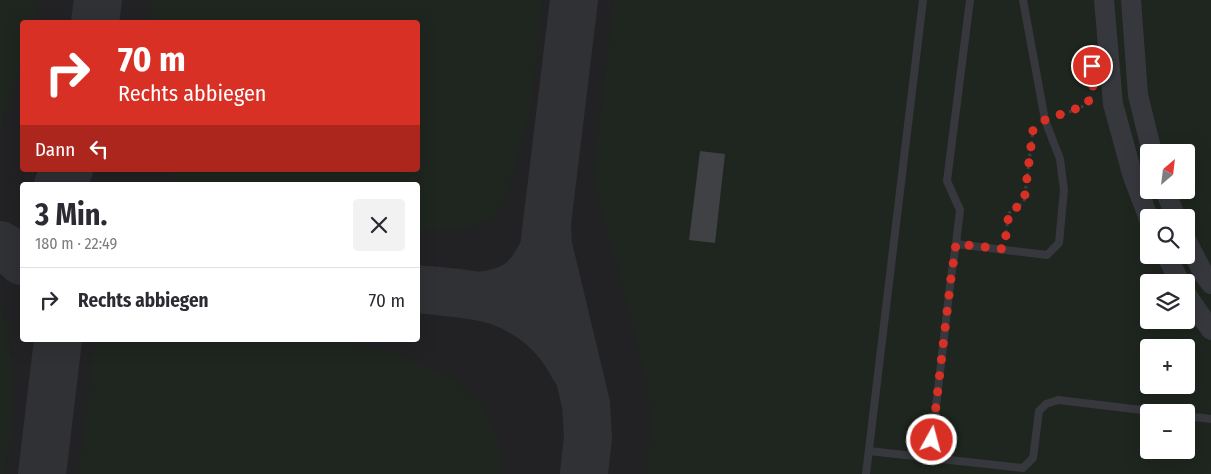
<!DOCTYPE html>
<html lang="de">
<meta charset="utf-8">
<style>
:root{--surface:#fff;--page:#f2f2f3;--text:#2b2b33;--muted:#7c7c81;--line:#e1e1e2}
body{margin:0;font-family:"Fira Sans Condensed",sans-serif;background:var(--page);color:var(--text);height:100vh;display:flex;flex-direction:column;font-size:19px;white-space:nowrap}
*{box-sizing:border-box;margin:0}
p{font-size:16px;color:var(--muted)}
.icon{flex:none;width:28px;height:28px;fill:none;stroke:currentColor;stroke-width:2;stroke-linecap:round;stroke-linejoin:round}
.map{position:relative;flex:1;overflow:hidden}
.side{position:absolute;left:20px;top:182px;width:400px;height:160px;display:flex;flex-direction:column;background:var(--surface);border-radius:5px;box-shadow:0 5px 20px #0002}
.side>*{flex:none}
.top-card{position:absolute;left:20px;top:20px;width:400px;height:152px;border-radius:5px;box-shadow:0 5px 20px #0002;background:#d93025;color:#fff;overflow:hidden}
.needle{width:32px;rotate:28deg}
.tools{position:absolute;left:1140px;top:144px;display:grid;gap:10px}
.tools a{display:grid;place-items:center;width:55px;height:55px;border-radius:5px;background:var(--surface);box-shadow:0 5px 20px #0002;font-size:25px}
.pin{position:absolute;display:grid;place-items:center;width:42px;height:42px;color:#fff;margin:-21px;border:2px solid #fff;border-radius:50%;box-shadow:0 1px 5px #0007}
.me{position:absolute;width:55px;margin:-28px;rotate:7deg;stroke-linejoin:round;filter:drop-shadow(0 0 4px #0008)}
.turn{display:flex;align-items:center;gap:18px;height:105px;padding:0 15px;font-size:22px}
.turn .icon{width:65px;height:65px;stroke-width:2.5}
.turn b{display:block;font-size:35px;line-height:42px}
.then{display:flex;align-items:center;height:48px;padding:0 15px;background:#0003;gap:10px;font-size:19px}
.round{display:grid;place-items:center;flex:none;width:52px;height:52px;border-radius:5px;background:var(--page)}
.summary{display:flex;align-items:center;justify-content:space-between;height:85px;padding:0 15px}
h1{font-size:30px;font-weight:700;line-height:38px}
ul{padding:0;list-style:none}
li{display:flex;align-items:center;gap:15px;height:65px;padding:0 15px;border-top:1px solid var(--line)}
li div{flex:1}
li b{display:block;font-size:19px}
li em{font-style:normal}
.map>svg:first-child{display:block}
</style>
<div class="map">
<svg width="1211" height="474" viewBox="0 0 1211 474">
<rect width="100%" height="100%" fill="#161618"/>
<path fill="#222225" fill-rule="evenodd" d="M 0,0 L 1064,0 L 1149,320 L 1149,385 L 1186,385 L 1211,474 L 0,474 ZM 22,22 L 418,22 L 418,170 L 22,170 ZM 22,185 L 418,185 L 418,340 L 22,340 ZM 1149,412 L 1186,412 L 1186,450 L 1149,450 Z"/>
<path fill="#1e261f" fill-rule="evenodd" d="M 0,0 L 40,0 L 35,22 L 22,22 L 22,61 L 0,128 Z
M 152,0 L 543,0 L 530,113 L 505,202 L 494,218 L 472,227 L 448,231 L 418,229 L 418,185 L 184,185 L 175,182 L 168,170 L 418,170 L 418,22 L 151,22 Z
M 614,0 L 1211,0 L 1211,474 L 646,474 L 651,426 L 648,391 L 636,338 L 593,176 ZM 1149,152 L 1186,152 L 1186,190 L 1149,190 ZM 1149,218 L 1186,218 L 1186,255 L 1149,255 ZM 1149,282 L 1186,282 L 1186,320 L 1149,320 ZM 1149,348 L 1186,348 L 1186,385 L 1149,385 ZM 1149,412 L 1186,412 L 1186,450 L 1149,450 Z
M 0,309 L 5,316 L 9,334 L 14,383 L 11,433 L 5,474 L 0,474 Z
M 95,340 L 330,340 L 380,349 L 451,377 L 483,405 L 500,445 L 503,474 L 78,474 Z"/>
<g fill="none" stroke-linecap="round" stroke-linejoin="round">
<path stroke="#303135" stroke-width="48" d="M 95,22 L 98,0
M 58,185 L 69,170
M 547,225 L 548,245 L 586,404 L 588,437 L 584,474
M 0,245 L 13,253 L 22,261
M 418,289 C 443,292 473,293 498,301 C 531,313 558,336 574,368
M 476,296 C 513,293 529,282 544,248 L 574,0
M 42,474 L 58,340"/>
</g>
<path fill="#404145" d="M 700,151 L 725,154 L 715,243 L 689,240 Z"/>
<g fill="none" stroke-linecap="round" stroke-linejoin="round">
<path stroke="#3d3f44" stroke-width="3" stroke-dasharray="2.5 4" stroke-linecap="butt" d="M 1057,117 L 1086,105 L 1093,93
M 1005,239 L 1009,213 L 1024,202 L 1033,130 L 1036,128"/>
<path stroke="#37383d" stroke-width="8" d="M 970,0 L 947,181 L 960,210 L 956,244 L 1047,255 L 1059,243 L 1064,190 L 1060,159 L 1045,120 L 1023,0
M 1186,416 L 1211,419
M 869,451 L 1023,468 L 1033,458 L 1039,411 L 1046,404 L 1058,400 L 1159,412
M 930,458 L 951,277 L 956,244
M 866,474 L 923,0"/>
<path stroke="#37383d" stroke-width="20" d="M 1104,0 L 1113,104 L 1133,177 L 1149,219
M 1131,0 L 1138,95 L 1152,152
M 1165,190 L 1176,218
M 1186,240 L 1205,276 L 1211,284
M 1166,255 L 1180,282
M 1186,294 L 1211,330"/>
</g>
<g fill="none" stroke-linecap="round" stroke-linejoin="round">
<path stroke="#d93025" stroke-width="9" stroke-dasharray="0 16.2" d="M 932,440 L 951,278 L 956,244 L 1004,249 L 1009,213 L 1024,202 L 1033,130 L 1045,120 L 1086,105 L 1093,94 L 1093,83 L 1092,66"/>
</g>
</svg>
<div class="tools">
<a><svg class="needle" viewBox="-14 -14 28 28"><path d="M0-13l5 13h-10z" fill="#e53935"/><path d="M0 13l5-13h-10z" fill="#7c7c81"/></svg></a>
<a><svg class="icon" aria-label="search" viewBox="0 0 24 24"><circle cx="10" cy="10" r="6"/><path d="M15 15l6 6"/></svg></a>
<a><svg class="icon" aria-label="layers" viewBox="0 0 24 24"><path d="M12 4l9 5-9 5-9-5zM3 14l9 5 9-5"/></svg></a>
<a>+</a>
<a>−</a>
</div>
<div class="pin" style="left:1092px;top:66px;background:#d93025"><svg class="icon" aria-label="arrive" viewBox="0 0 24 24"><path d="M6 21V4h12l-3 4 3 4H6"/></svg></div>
<svg class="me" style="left:932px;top:440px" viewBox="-20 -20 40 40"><circle r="17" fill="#d93025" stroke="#fff" stroke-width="3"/><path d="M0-11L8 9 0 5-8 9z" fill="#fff"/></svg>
<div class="top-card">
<div class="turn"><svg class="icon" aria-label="right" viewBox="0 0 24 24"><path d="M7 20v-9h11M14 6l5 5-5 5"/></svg><div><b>70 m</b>Rechts abbiegen</div></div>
<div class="then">Dann<svg class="icon" aria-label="left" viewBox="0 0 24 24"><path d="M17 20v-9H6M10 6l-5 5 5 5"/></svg></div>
</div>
<section class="side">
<div class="summary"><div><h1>3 Min.</h1><p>180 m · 22:49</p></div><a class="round"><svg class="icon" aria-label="close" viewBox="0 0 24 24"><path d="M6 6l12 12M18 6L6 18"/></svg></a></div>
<ul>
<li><svg class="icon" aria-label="right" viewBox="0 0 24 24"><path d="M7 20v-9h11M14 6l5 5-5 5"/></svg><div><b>Rechts abbiegen</b></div><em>70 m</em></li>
</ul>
</section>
</div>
